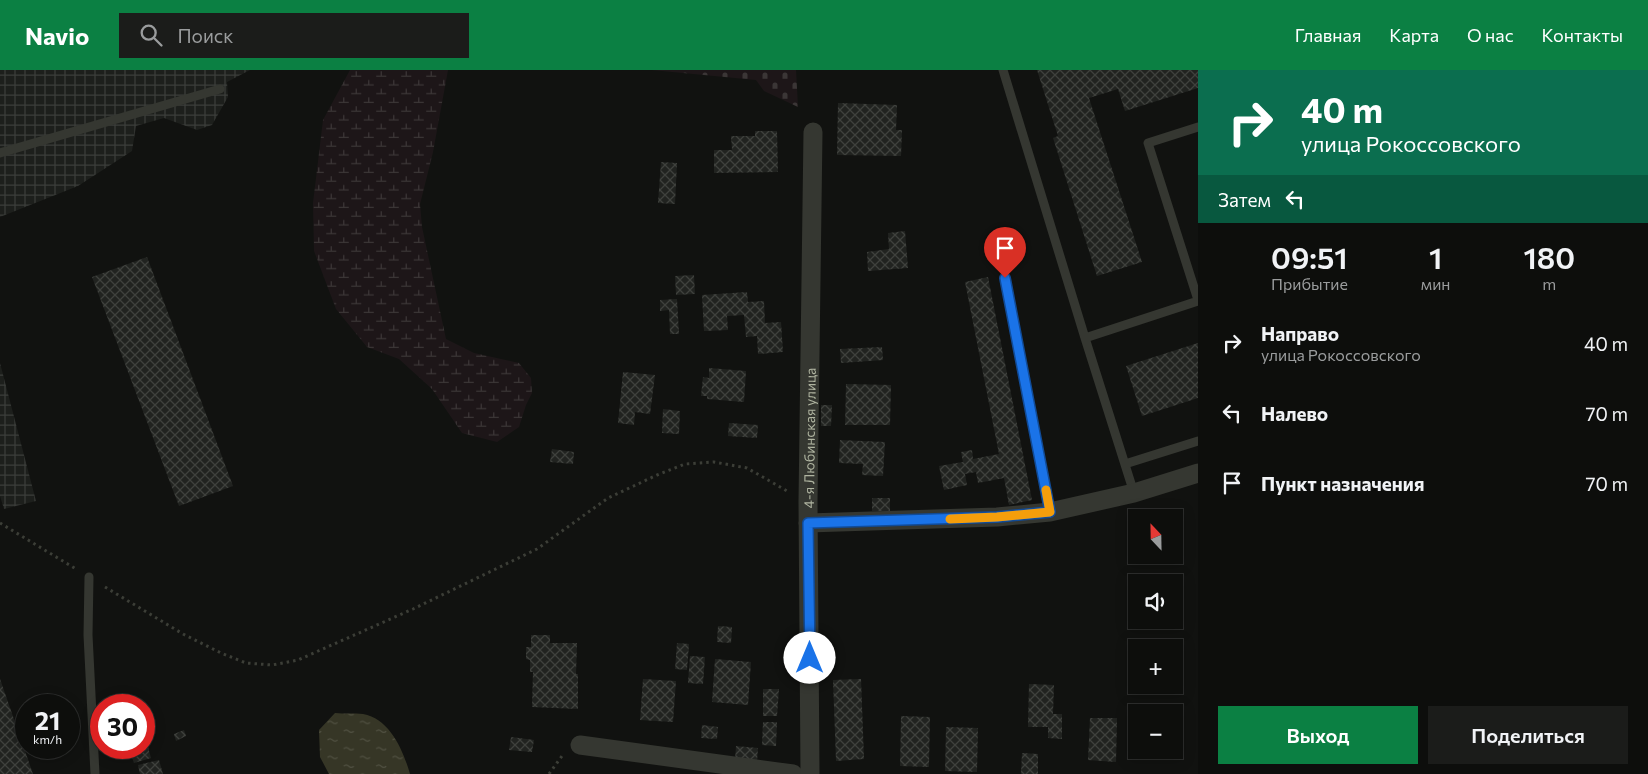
<!DOCTYPE html>
<html lang="ru">
<meta charset="utf-8">
<style>
:root{--surface:#0d0e0c;--page:#1b1c1a;--text:#f1f3f6;--muted:#9a9c9d;--line:#2d2e2d;--accent:#0b8043}
body{margin:0;font-family:Commissioner,sans-serif;background:var(--page);color:var(--text);height:100vh;display:flex;flex-direction:column;font-size:19px;white-space:nowrap}
*{box-sizing:border-box;margin:0}
p{font-size:16px;color:var(--muted)}
.icon{flex:none;width:28px;height:28px;fill:none;stroke:currentColor;stroke-width:2;stroke-linecap:round;stroke-linejoin:round}
.map{position:relative;flex:1;overflow:hidden}
.details{display:flex;flex-direction:column;background:var(--surface);width:450px}
.details>*{flex:none}
.guide{background:#0b6e4f;color:#fff;overflow:hidden}
.needle{width:32px;rotate:338deg}
.tools{position:absolute;left:1128px;top:439px;display:grid;gap:10px}
.tools a{display:grid;place-items:center;width:55px;height:55px;border-radius:0px;background:var(--surface);box-shadow:0 2px 12px #0003,0 0 0 1px var(--line);font-size:25px}
.speed{position:absolute;left:15px;top:624px;display:flex;gap:10px;font-size:25px;font-weight:700;text-align:center}
.speed>*{display:grid;place-content:center;width:65px;height:65px;border-radius:50%;background:var(--surface);box-shadow:0 2px 12px #0003,0 0 0 1px var(--line);line-height:1}
.speed small{font-size:12px;font-weight:400}
.speed .limit{border:8px solid #d22;background:#fff;color:#111}
.pin{position:absolute;display:grid;place-items:center;width:42px;height:42px;color:#fff;margin:-51px -21px;border-radius:50% 50% 50% 0;rotate:-45deg;box-shadow:0 0 5px #0007}
.pin .icon{rotate:45deg}
.me{position:absolute;width:55px;margin:-28px;rotate:0deg;stroke-linejoin:round;filter:drop-shadow(0 0 4px #0008)}
.turn{display:flex;align-items:center;gap:18px;height:105px;padding:0 20px;font-size:22px}
.turn .icon{width:65px;height:65px;stroke-width:2.5}
.turn b{display:block;font-size:35px;line-height:42px}
.then{display:flex;align-items:center;height:48px;padding:0 20px;background:#0003;gap:10px;font-size:19px}
.eta{display:flex;justify-content:space-evenly;align-items:center;height:85px;text-align:center}
.eta b{font-size:30px;font-weight:600;line-height:35px}
.primary-button{display:flex;gap:10px;margin-top:auto;padding:10px 20px}
.primary-button a{flex:1;height:58px;border-radius:0px;background:var(--accent);color:#fff;font-size:20px;font-weight:600;line-height:58px;text-align:center}
.primary-button a+a{background:var(--page);color:var(--text)}
ul{padding:0;list-style:none}
li{display:flex;align-items:center;gap:15px;height:70px;padding:0 20px}
li div{flex:1}
li b{display:block;font-size:19px}
li em{font-style:normal}
header{display:flex;align-items:center;gap:30px;box-sizing:border-box;height:70px;padding:0 25px;background:var(--accent);color:#fff}
header strong{font-size:24px}
nav{display:flex;gap:28px;margin-inline-start:auto;font-size:18px}
.search{width:350px;height:45px;background:var(--page);display:flex;align-items:center;gap:12px;box-sizing:border-box;padding:0 18px;border-radius:0px;color:var(--muted);font-size:19px}
main{display:flex;flex:1;min-height:0}
.map>svg:first-child{display:block}
</style>
<header>
<strong>Navio</strong>
<div class="search"><svg class="icon" aria-label="search" viewBox="0 0 24 24"><circle cx="10" cy="10" r="6"/><path d="M15 15l6 6"/></svg>Поиск</div>
<nav><a>Главная</a><a>Карта</a><a>О нас</a><a>Контакты</a></nav>
</header>
<main>
<div class="map">
<svg width="1198" height="704" viewBox="0 0 1198 704">
<defs>
<pattern id="industrial-grid" width="8" height="8" patternUnits="userSpaceOnUse" patternTransform="scale(1.25)"><rect width="8" height="8" fill="#1d1f1c"/><path d="M0 4h8M4 0v8" fill="none" stroke="#3b3d3a"/></pattern>
<pattern id="wetland-marsh" width="20" height="14" patternUnits="userSpaceOnUse" patternTransform="scale(1.25)"><rect width="20" height="14" fill="#1d1618"/><path d="M1 5h8M5 5V1M11 12h8M15 12V8" fill="none" stroke="#3b3636"/></pattern>
<pattern id="cemetery-stones" width="16" height="16" patternUnits="userSpaceOnUse" patternTransform="scale(1.25)"><rect width="16" height="16" fill="#1d1618"/><path d="M2 7V4a2 2 0 0 1 4 0v3zM10 15v-3a2 2 0 0 1 4 0v3z" fill="#3b3636"/></pattern>
<pattern id="water-ripples" width="26" height="14" patternUnits="userSpaceOnUse" patternTransform="scale(1.25)"><rect width="26" height="14" fill="#363626"/><path d="M2 4q2-2 4 0t4 0M15 11q2-2 4 0t4 0" fill="none" stroke="#515142"/></pattern>
<pattern id="building-cross-hatch" width="8" height="8" patternUnits="userSpaceOnUse" patternTransform="scale(1.25)"><rect width="8" height="8" fill="#212320"/><path d="M0 0l8 8M0 8l8-8" fill="none" stroke="#3f413d"/></pattern>
</defs>
<rect width="100%" height="100%" fill="#111210"/>
<path fill="url(#industrial-grid)" d="M 0,0 L 250,0 L 227,12 L 228,27 L 212,55 L 197,60 L 164,48 L 136,56 L 132,81 L 78,116 L 0,147 Z
M 0,293 L 36,431 L 4,439 L 0,426 Z"/>
<path fill="url(#wetland-marsh)" d="M 350,0 L 448,0 L 433,82 L 420,134 L 422,157 L 446,269 L 474,283 L 519,293 L 531,308 L 532,323 L 526,335 L 519,357 L 497,372 L 462,363 L 432,319 L 399,289 L 367,277 L 336,239 L 314,181 L 313,133 L 323,50 Z"/>
<path fill="url(#cemetery-stones)" d="M 652,0 L 796,0 L 798,37 L 764,21 L 756,10 Z"/>
<path fill="url(#water-ripples)" d="M 335,643 C 344,644 354,643 363,644 C 390,649 403,680 410,704 L 329,704 L 320,687 L 319,660 Z"/>
<path fill="url(#building-cross-hatch)" d="M 1037,0 L 1198,0 L 1198,18 L 1125,41 L 1118,19 L 1089,28 L 1142,192 L 1097,206 L 1053,68 L 1058,66 Z
M 838,33 L 897,35 L 896,60 L 902,60 L 901,86 L 837,85 Z
M 755,61 L 777,61 L 778,102 L 714,103 L 714,80 L 732,80 L 731,66 L 755,66 Z
M 661,92 L 677,93 L 675,134 L 658,133 Z
M 905,161 L 908,198 L 868,201 L 867,182 L 889,179 L 888,163 Z
M 147,187 L 233,416 L 179,436 L 92,207 Z
M 694,205 L 695,224 L 676,225 L 675,206 Z
M 988,207 L 1032,430 L 1009,435 L 1004,408 L 978,413 L 976,402 L 965,404 L 967,415 L 944,420 L 939,396 L 963,392 L 961,382 L 972,380 L 973,389 L 999,384 L 965,212 Z
M 747,222 L 748,232 L 764,231 L 765,253 L 781,252 L 783,282 L 758,284 L 757,266 L 746,267 L 744,245 L 727,246 L 728,260 L 704,261 L 702,225 Z
M 677,229 L 679,264 L 670,264 L 669,240 L 660,241 L 660,230 Z
M 1198,273 L 1198,328 L 1142,346 L 1126,296 Z
M 882,277 L 883,290 L 841,293 L 840,279 Z
M 709,298 L 746,301 L 744,332 L 707,329 L 707,326 L 701,326 L 703,307 L 709,308 Z
M 623,302 L 655,305 L 650,344 L 635,342 L 634,355 L 618,353 Z
M 846,314 L 891,315 L 890,355 L 845,355 Z
M 821,335 L 832,335 L 831,356 L 821,356 Z
M 663,339 L 680,341 L 679,364 L 662,363 Z
M 729,353 L 758,355 L 757,368 L 728,366 Z
M 840,370 L 885,372 L 883,406 L 862,405 L 863,394 L 839,393 Z
M 552,379 L 574,382 L 573,394 L 550,392 Z
M 872,428 L 890,428 L 890,441 L 872,441 Z
M 718,556 L 732,557 L 731,573 L 717,572 Z
M 531,565 L 550,565 L 550,573 L 577,573 L 576,604 L 578,604 L 578,639 L 532,637 L 533,602 L 530,602 L 530,590 L 526,589 L 526,577 L 531,577 Z
M 677,573 L 689,574 L 687,600 L 675,599 Z
M 690,586 L 705,587 L 703,614 L 688,613 Z
M 715,589 L 751,592 L 748,635 L 712,632 Z
M 0,609 L 33,704 L 0,704 Z
M 643,609 L 676,611 L 673,652 L 640,650 Z
M 861,609 L 864,689 L 836,691 L 833,610 Z
M 1029,614 L 1054,615 L 1053,644 L 1062,644 L 1062,669 L 1048,668 L 1048,657 L 1028,657 Z
M 763,619 L 779,619 L 777,646 L 763,646 Z
M 901,646 L 930,647 L 929,697 L 900,696 Z
M 1090,648 L 1117,648 L 1116,692 L 1088,690 Z
M 763,652 L 777,652 L 776,676 L 762,675 Z
M 702,655 L 718,657 L 717,669 L 701,668 Z
M 946,657 L 978,658 L 977,702 L 945,701 Z
M 184,660 L 186,666 L 176,671 L 174,664 Z
M 511,667 L 534,670 L 532,682 L 509,680 Z
M 736,676 L 758,678 L 757,692 L 735,690 Z
M 148,677 L 151,688 L 134,693 L 130,682 Z
M 1022,683 L 1038,684 L 1038,704 L 1021,704 Z
M 159,690 L 163,704 L 140,704 L 138,695 Z"/>
<g fill="none" stroke-linecap="round" stroke-linejoin="round">
<path stroke="#3c3e37" stroke-width="3" stroke-dasharray="2.5 4" stroke-linecap="butt" d="M 0,453 L 76,499
M 105,517 L 183,564 L 221,583 L 246,593 L 272,595 L 298,590 L 413,539 L 537,479 L 608,428 L 657,405 L 685,394 L 714,392 L 747,398 L 787,421
M 549,704 L 562,686"/>
<path stroke="#353731" stroke-width="9" d="M 1003,0 L 1085,268 L 1134,423
M 1198,57 L 1148,73 L 1198,230
M 0,83 L 220,19
M 1005,208 L 1050,442
M 1085,268 L 1198,231
M 1125,394 L 1198,371
M 89,507 L 88,565 L 95,704"/>
<g stroke="#353731" stroke-width="19">
<path d="M 808,453 L 997,447 L 1050,442 L 1134,423 L 1198,403"/>
<path d="M 580,675 L 793,704"/>
<path id="s1" d="M 810,704 L 808,432 L 813,62"/>
</g>
</g>
<g fill="none" stroke-linecap="round" stroke-linejoin="round">
<g stroke="#114b97" stroke-width="12">
<path id="route" d="M 810,588 L 808,453 L 997,447 L 1050,442 L 1005,208"/>
</g>
<use href="#route" stroke="#1a73e8" stroke-width="9"/>
<path stroke="#f59e0b" stroke-width="9" d="M 950,449 L 997,447 L 1050,442 L 1046,420"/>
</g>
<g text-anchor="middle" dominant-baseline="central" stroke-width="5" stroke-linejoin="round" paint-order="stroke">
<g font-size="14" fill="#afb4a0" stroke="#0c0d0b">
<text stroke="none"><textPath href="#s1" startOffset="336">4-я Любинская улица</textPath></text>
</g>
</g>
</svg>
<div class="tools">
<a><svg class="needle" viewBox="-14 -14 28 28"><path d="M0-13l5 13h-10z" fill="#e53935"/><path d="M0 13l5-13h-10z" fill="#9a9c9d"/></svg></a>
<a><svg class="icon" aria-label="sound" viewBox="0 0 24 24"><path d="M4 9h4l5-4v14l-5-4H4zM17 9q2 3 0 6"/></svg></a>
<a>+</a>
<a>−</a>
</div>
<div class="speed"><div>21<small>km/h</small></div><div class="limit">30</div></div>
<div class="pin" style="left:1005px;top:208px;background:#d93025"><svg class="icon" aria-label="arrive" viewBox="0 0 24 24"><path d="M6 21V4h12l-3 4 3 4H6"/></svg></div>
<svg class="me" style="left:810px;top:588px" viewBox="-20 -20 40 40"><circle r="19" fill="#fff"/><path d="M0-13L10 11 0 6-10 11z" fill="#1a73e8"/></svg>
</div>
<section class="details">
<div class="guide">
<div class="turn"><svg class="icon" aria-label="right" viewBox="0 0 24 24"><path d="M7 20v-9h11M14 6l5 5-5 5"/></svg><div><b>40 m</b>улица Рокоссовского</div></div>
<div class="then">Затем<svg class="icon" aria-label="left" viewBox="0 0 24 24"><path d="M17 20v-9H6M10 6l-5 5 5 5"/></svg></div>
</div>
<div class="eta">
<div><b>09:51</b><p>Прибытие</p></div>
<div><b>1</b><p>мин</p></div>
<div><b>180</b><p>m</p></div>
</div>
<ul>
<li><svg class="icon" aria-label="right" viewBox="0 0 24 24"><path d="M7 20v-9h11M14 6l5 5-5 5"/></svg><div><b>Направо</b><p>улица Рокоссовского</p></div><em>40 m</em></li>
<li><svg class="icon" aria-label="left" viewBox="0 0 24 24"><path d="M17 20v-9H6M10 6l-5 5 5 5"/></svg><div><b>Налево</b></div><em>70 m</em></li>
<li><svg class="icon" aria-label="arrive" viewBox="0 0 24 24"><path d="M6 21V4h12l-3 4 3 4H6"/></svg><div><b>Пункт назначения</b></div><em>70 m</em></li>
</ul>
<div class="primary-button"><a>Выход</a><a>Поделиться</a></div>
</section>
</main>
